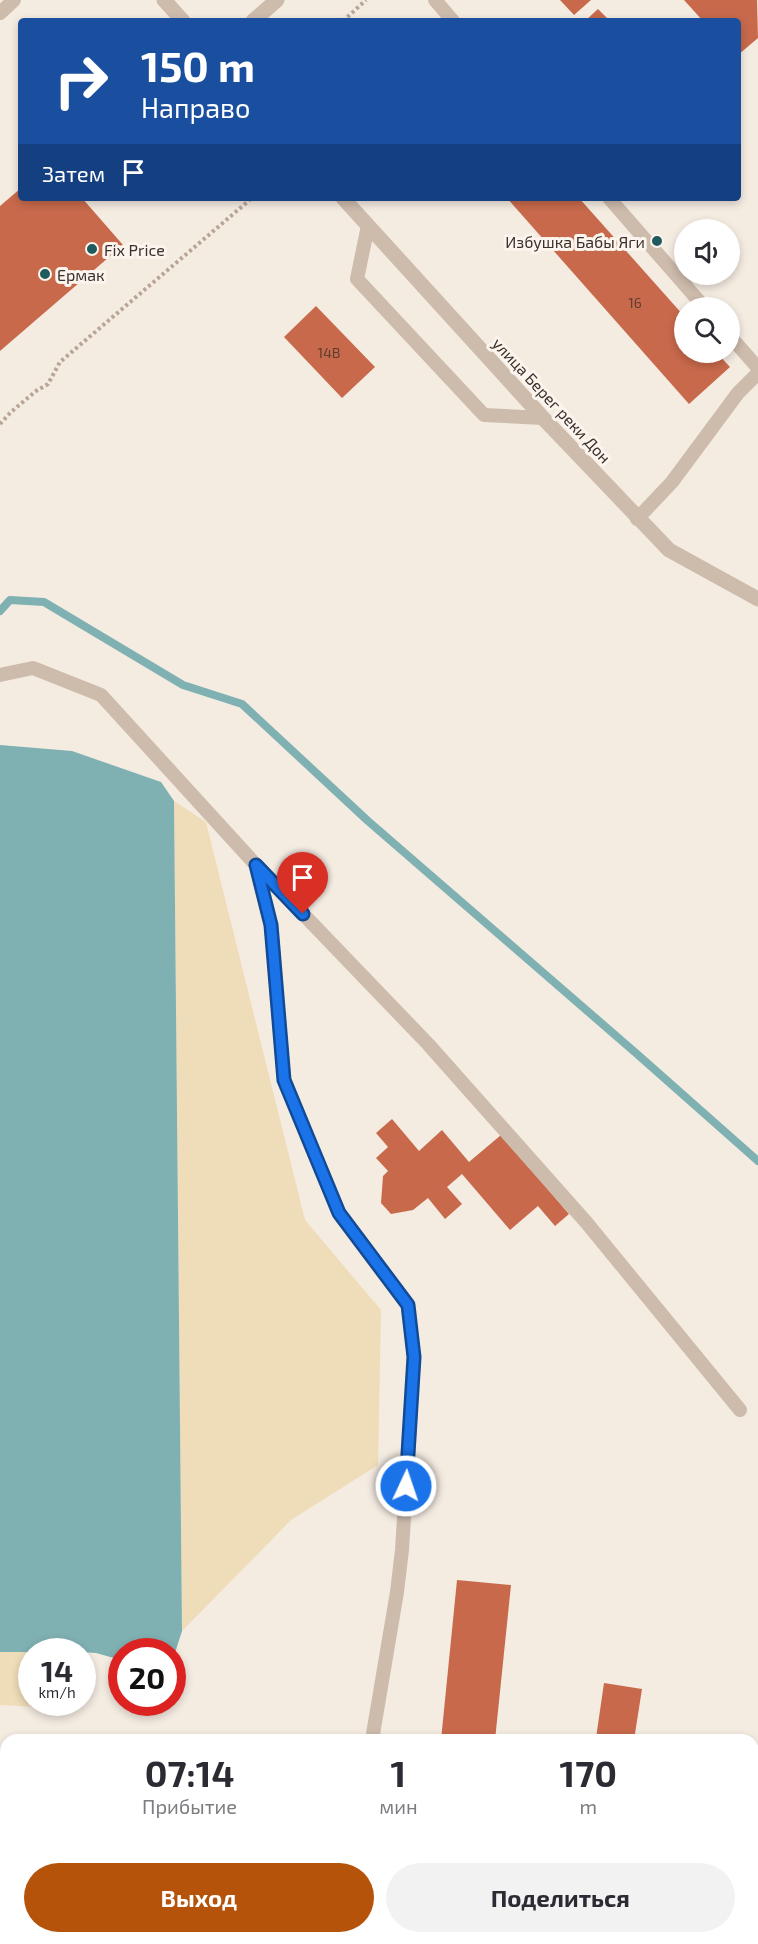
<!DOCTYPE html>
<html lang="ru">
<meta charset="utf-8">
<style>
:root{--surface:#fff;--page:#f2f2f3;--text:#2b2b33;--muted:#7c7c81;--accent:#b45309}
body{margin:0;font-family:"Exo 2",sans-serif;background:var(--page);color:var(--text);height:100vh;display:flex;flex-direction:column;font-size:22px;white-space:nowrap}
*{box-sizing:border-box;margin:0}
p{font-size:20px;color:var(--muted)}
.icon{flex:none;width:33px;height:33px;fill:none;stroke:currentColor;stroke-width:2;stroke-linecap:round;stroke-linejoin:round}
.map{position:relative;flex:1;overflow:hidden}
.drawer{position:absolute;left:0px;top:1734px;width:759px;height:210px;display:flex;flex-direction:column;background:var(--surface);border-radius:18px 18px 0 0;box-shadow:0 3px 9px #0003}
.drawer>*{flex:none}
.hud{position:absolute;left:18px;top:18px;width:723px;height:183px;border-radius:6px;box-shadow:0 3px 9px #0003;background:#1a4fa0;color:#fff;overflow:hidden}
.fabs{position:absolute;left:674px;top:219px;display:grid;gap:12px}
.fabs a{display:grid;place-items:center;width:66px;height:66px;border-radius:50%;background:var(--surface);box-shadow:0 3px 9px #0003;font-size:30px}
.speed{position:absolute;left:18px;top:1638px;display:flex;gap:12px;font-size:30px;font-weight:700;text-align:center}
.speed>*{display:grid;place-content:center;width:78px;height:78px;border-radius:50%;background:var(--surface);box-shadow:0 3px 9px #0003;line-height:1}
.speed small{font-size:15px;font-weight:400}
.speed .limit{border:9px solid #d22;background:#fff;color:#111}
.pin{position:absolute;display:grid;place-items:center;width:51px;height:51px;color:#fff;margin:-62px -26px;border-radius:50% 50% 50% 0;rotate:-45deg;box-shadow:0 0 6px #0007}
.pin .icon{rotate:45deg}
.me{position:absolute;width:66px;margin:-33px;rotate:3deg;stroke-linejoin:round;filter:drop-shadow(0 0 4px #0008)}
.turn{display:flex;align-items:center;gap:21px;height:126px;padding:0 24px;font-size:27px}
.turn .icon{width:78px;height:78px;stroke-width:2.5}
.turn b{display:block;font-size:42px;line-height:51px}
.then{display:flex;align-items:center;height:57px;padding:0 24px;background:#0003;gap:12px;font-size:22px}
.eta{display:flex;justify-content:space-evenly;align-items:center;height:102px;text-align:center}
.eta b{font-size:36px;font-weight:700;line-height:42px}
.action{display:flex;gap:12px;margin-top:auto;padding:12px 24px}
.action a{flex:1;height:69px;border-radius:36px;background:var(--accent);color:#fff;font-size:24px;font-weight:700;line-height:69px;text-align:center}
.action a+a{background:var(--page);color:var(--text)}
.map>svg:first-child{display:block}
</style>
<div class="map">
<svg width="758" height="1944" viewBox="0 0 758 1944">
<rect width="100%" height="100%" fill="#f4ebe1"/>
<path fill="#efdcb8" d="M 174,801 L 206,822 L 305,1220 L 381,1310 L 378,1465 L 291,1520 L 182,1631 Z
M 0,1652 L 31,1652 L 32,1702 L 41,1703 L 37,1707 L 0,1705 Z"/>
<path fill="#7fb0b2" d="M 0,745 L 72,751 L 161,782 L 174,801 L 182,1631 L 173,1659 L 172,1652 L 122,1652 L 121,1660 L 96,1653 L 82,1652 L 0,1652 Z"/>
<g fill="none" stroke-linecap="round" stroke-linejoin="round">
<path stroke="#7fb0b2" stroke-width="8" d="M 0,611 L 10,600 L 44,602 L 183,685 L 242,704 L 368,821 L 637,1054 L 758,1161"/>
</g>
<path fill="#c8694b" d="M 560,0 L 591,0 L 574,15 Z
M 684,0 L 757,0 L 758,38 L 738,55 L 738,21 L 703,21 Z
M 598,9 L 610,21 L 585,21 Z
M 21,188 L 21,198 L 82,198 L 123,245 L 0,351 L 0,206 Z
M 507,198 L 579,198 L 684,316 L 684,352 L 716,352 L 730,367 L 689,404 Z
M 316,306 L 375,367 L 342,398 L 284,337 Z
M 392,1119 L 419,1151 L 442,1130 L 469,1162 L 501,1135 L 569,1214 L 555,1226 L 538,1206 L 510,1230 L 462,1174 L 447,1187 L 462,1204 L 445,1219 L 428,1198 L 413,1210 L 391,1214 L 381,1203 L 383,1176 L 388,1171 L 376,1158 L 388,1147 L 376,1133 Z
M 457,1580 L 511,1585 L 495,1740 L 441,1740 Z
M 604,1683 L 642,1689 L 634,1740 L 596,1738 Z
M 47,1938 L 101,1938 L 101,1940 L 106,1940 L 106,1944 L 39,1944 L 39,1940 L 47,1940 Z
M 285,1938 L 557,1938 L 557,1944 L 285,1944 Z
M 587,1938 L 613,1939 L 613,1944 L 587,1944 Z"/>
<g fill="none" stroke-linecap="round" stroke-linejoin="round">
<path stroke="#b9a596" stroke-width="4" stroke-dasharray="3 3" stroke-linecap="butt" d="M 343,21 L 366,0
M 0,424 L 11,412 L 36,391 L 48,384 L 60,362 L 252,198
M 139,1944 L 139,1938
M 658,1944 L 658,1938"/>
<path stroke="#cdbbac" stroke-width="14" d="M 435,0 L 453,21
M 0,13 L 14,0
M 609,198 L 705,308
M 368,226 L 357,279 L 484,415 L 543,418
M 729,335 L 758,368
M 637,519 L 672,482 L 738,393 L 758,373
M 0,675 L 33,668 L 101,695 L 256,865 L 271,925 L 284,1080 L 339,1213 L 408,1305 L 414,1357 L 402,1550 L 397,1592 L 372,1740
M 258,867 L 428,1044 L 586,1222 L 740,1410
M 753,1934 L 758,1935
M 245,1938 L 245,1944
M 4,1944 L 4,1863 L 6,1860"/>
<path stroke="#cdbbac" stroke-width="15" d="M 164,0 L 183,21
M 253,21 L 277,0
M 343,198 L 543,418 L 669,550 L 758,599
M 0,1792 L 6,1792
M 753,1805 L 758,1805"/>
</g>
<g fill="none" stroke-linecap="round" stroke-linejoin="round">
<g stroke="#114b97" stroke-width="15">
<path id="route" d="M 303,914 L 256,865 L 271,925 L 284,1080 L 339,1213 L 408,1305 L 414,1357 L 406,1486"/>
</g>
<use href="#route" stroke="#1a73e8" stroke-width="10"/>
</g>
<g fill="#1f5a5e" stroke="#fbf5ee" stroke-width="2">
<circle cx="657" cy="241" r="6"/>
<circle cx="92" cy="249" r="6"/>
<circle cx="45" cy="274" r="6"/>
</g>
<g text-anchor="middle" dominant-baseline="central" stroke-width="6" stroke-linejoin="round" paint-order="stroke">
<g font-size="14" fill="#5e3e33">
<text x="635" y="302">16</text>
<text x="329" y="352">14В</text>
</g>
<g font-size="16" fill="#3b302b" stroke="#fbf5ee" text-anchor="start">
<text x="645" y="241" text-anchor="end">Избушка Бабы Яги</text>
<text x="104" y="249">Fix Price</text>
<text x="57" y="274">Ермак</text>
</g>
<g font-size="16" fill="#3b302b" stroke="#fbf5ee">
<text transform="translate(552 400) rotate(47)">улица Берег реки Дон</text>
</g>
</g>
</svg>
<div class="fabs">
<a><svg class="icon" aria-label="sound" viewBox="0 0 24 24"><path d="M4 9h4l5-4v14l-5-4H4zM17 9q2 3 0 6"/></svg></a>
<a><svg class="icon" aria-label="search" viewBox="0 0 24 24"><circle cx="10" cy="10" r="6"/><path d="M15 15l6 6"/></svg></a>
</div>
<div class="speed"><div>14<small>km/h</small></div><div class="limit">20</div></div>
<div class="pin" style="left:303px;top:914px;background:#d93025"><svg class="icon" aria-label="arrive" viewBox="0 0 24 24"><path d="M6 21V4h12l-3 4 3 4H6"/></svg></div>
<svg class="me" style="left:406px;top:1486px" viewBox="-20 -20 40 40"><circle r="17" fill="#1a73e8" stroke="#fff" stroke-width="3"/><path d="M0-11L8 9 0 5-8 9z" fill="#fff"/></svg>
<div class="hud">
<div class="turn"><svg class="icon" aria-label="right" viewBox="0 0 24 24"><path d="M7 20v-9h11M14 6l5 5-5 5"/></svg><div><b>150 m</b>Направо</div></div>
<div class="then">Затем<svg class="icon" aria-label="arrive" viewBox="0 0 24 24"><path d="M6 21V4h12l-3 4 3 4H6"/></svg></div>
</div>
<section class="drawer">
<div class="eta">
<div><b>07:14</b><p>Прибытие</p></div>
<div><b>1</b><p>мин</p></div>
<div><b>170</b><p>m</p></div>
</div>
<div class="action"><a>Выход</a><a>Поделиться</a></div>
</section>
</div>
